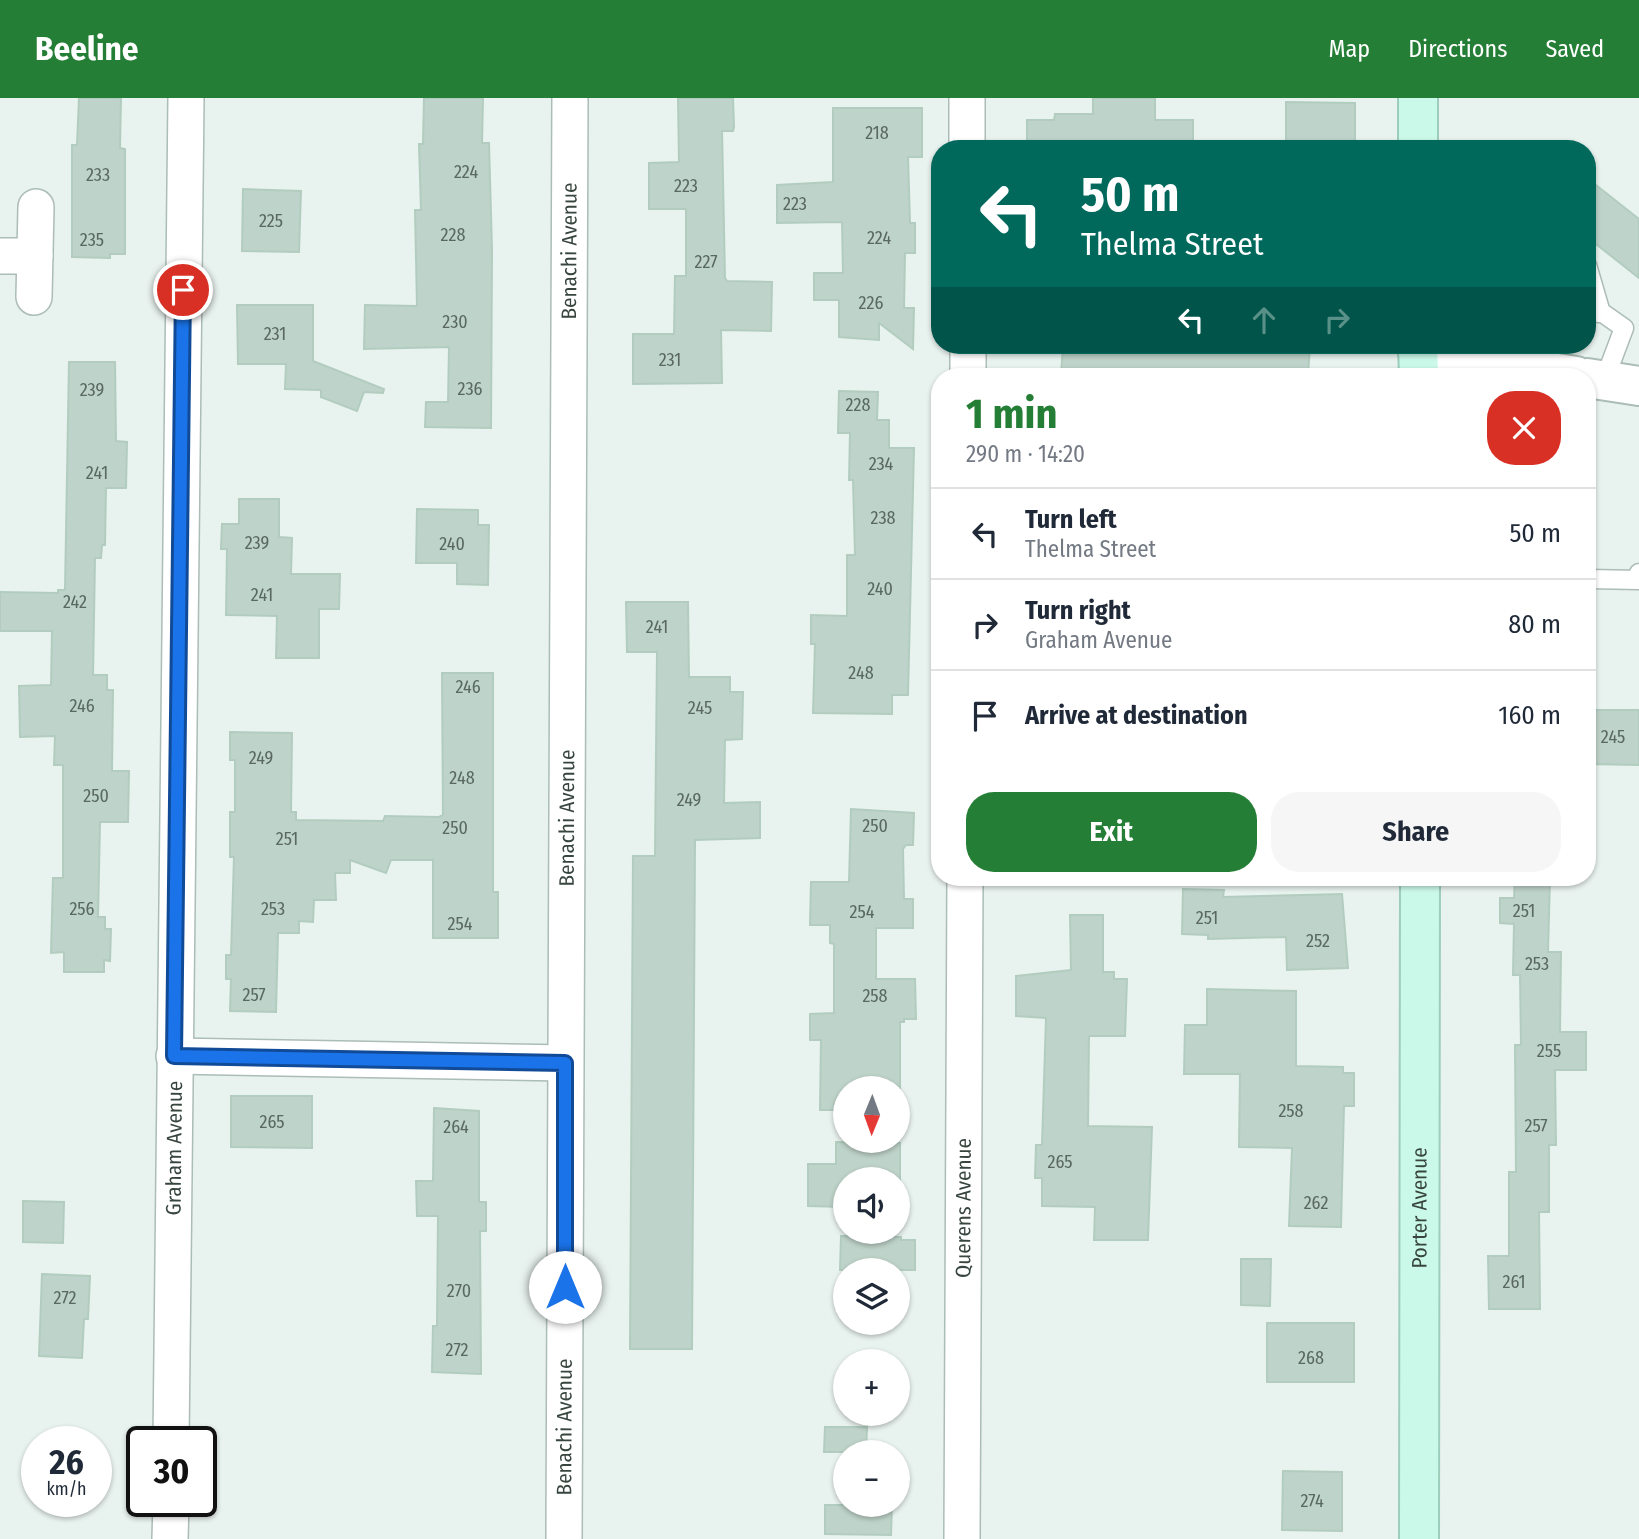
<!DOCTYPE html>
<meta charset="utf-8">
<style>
:root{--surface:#fff;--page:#f6f6f7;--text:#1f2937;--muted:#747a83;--line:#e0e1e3;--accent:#257e35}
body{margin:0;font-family:"Fira Sans Condensed",sans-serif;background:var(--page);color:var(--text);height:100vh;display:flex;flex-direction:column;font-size:26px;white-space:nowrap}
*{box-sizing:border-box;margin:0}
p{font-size:23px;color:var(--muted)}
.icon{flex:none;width:38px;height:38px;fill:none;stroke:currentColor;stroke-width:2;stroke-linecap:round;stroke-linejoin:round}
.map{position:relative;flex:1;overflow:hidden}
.side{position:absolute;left:931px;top:270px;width:665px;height:518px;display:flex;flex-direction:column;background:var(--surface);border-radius:28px;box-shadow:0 2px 5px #0004}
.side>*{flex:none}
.top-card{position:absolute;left:931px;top:42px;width:665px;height:214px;border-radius:28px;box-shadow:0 2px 5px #0004;background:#00695c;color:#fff;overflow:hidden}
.needle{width:46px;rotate:181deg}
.fabs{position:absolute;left:833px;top:978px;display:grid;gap:14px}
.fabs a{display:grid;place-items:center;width:77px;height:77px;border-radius:50%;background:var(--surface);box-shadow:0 2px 5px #0004;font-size:35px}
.speed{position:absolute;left:21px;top:1328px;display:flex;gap:14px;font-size:35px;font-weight:700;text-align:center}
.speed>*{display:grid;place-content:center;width:91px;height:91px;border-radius:50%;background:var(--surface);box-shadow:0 2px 5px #0004;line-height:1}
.speed small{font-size:18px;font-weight:400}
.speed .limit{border:4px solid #111;border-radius:10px;background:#fff;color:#111}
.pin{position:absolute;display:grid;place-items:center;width:60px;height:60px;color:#fff;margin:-30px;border:4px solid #fff;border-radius:50%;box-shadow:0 2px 7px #0007}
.me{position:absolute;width:77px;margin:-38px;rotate:0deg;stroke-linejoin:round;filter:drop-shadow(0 0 5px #0008)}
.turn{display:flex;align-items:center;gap:24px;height:147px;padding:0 35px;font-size:32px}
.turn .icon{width:91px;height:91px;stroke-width:2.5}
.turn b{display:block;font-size:49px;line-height:60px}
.lanes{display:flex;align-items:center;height:66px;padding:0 35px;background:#0003;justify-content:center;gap:35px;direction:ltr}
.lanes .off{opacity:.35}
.round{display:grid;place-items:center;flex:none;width:74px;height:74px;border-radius:28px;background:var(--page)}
.summary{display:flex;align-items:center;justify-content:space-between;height:119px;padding:0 35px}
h1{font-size:42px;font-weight:700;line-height:52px;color:var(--accent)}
.cta{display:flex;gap:14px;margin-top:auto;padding:14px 35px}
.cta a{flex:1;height:80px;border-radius:28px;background:var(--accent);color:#fff;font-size:28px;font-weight:700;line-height:80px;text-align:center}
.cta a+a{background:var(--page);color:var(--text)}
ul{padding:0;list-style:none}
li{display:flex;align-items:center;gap:21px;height:91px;padding:0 35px;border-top:2px solid var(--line)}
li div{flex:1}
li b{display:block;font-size:26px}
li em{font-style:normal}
header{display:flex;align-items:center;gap:42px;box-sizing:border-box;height:98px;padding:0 35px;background:var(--accent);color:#fff}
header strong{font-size:33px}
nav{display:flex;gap:38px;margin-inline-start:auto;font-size:24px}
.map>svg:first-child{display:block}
</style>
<header>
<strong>Beeline</strong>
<nav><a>Map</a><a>Directions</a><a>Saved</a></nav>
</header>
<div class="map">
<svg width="1639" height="1441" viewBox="0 0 1639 1441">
<rect width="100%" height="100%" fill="#e8f2ee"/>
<path fill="#bed3c9" stroke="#b2cdc0" stroke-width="2" d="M 79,0 L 121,0 L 120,50 L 125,51 L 125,156 L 110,156 L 110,160 L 72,159 L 72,47 L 77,47 Z
M 424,0 L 483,0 L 482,45 L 489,45 L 492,153 L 491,330 L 425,329 L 426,304 L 448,304 L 449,249 L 364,251 L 365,207 L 417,208 L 415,112 L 421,112 L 419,46 L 423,46 Z
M 678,0 L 733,0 L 734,29 L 733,33 L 722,33 L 725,180 L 727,183 L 772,184 L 771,233 L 721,232 L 722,285 L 633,286 L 633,236 L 674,236 L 675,178 L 686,178 L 686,111 L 649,111 L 649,65 L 679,64 Z
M 1093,0 L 1155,0 L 1155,22 L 1193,22 L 1193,51 L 1027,51 L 1027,22 L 1054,22 L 1055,16 L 1093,16 Z
M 1286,4 L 1355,5 L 1355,46 L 1286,46 Z
M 833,10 L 922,10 L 922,59 L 908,59 L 910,125 L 915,125 L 915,155 L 905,155 L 904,210 L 914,210 L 913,251 L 879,225 L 879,242 L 839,239 L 839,202 L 814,202 L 814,175 L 843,175 L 842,124 L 777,125 L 777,87 L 833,84 Z
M 1587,80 L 1639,121 L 1639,180 L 1587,139 Z
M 243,91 L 301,93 L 299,154 L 242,153 Z
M 237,207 L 313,207 L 313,263 L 384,291 L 383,295 L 364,294 L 357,313 L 321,299 L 321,292 L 285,291 L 286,266 L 238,266 Z
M 1063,247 L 1310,247 L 1308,278 L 1061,278 Z
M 69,264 L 115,264 L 116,343 L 127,344 L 126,390 L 106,390 L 105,447 L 102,447 L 101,460 L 95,460 L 93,577 L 107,577 L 107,592 L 113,592 L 112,673 L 129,673 L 128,724 L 100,724 L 98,819 L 105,819 L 105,831 L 111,831 L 110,863 L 104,862 L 104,874 L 64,874 L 64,854 L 51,855 L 53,780 L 63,780 L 63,667 L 54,667 L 55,638 L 20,639 L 19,588 L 51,587 L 52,533 L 0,533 L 0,494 L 58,495 L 58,492 L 65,492 Z
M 839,293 L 878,294 L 877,322 L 889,322 L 889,350 L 914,350 L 908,597 L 892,597 L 892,616 L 813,615 L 815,546 L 811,546 L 811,517 L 847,518 L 847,457 L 855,457 L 853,382 L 849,382 L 850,335 L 838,335 Z
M 239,401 L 279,401 L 279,439 L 292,440 L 291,476 L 340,476 L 339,511 L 319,511 L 319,560 L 276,560 L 277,518 L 226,517 L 227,451 L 221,451 L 222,426 L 239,426 Z
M 417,411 L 478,412 L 478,427 L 489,427 L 488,487 L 457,486 L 457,465 L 416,465 Z
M 626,504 L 688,504 L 689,579 L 730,579 L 730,594 L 743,594 L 742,641 L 725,642 L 724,705 L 760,704 L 760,740 L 695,742 L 692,1251 L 630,1251 L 633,758 L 655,758 L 657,554 L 627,554 Z
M 442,575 L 493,575 L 493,794 L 498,794 L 498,840 L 433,840 L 433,762 L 391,762 L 386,775 L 350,762 L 350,775 L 335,775 L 336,802 L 314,802 L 313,824 L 299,823 L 299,835 L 278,835 L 276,914 L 230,913 L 231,881 L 226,881 L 226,857 L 231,857 L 234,759 L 230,759 L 230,714 L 235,714 L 235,662 L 230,662 L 230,634 L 292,635 L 291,714 L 296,714 L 296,722 L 383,723 L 385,718 L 439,719 L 443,717 Z
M 1587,612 L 1639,612 L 1639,667 L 1587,666 Z
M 851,711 L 914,715 L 913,747 L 906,747 L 903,751 L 904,801 L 913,801 L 913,830 L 876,830 L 876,881 L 915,881 L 916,921 L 904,921 L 904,924 L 900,924 L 900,990 L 845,990 L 845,1012 L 820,1012 L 821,942 L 810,942 L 810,916 L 834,915 L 834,846 L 830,845 L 830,827 L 810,827 L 811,784 L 849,784 Z
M 1515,779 L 1550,779 L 1548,854 L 1561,854 L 1560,934 L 1586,934 L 1586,972 L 1555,972 L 1556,1047 L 1549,1047 L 1549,1114 L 1539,1114 L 1540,1211 L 1489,1211 L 1488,1158 L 1509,1158 L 1509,1074 L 1516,1074 L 1515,947 L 1521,947 L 1520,877 L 1513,877 L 1514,826 L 1500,825 L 1500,800 L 1514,800 Z
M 1183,791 L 1224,792 L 1223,799 L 1342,796 L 1348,870 L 1287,872 L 1286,839 L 1208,841 L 1208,837 L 1182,836 Z
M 1070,817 L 1103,817 L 1103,874 L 1114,874 L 1114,881 L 1127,881 L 1125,938 L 1089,938 L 1088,1028 L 1152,1029 L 1148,1142 L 1094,1142 L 1095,1109 L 1042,1108 L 1042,1080 L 1035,1080 L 1036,1047 L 1042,1047 L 1046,920 L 1016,918 L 1016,878 L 1071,872 Z
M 1207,891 L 1296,893 L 1296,968 L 1343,969 L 1343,975 L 1354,975 L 1354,1008 L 1344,1008 L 1341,1129 L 1289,1128 L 1292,1050 L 1239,1049 L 1240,976 L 1184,976 L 1185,927 L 1207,927 Z
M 231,998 L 312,998 L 312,1050 L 231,1049 Z
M 434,1010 L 479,1013 L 479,1104 L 486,1104 L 486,1133 L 480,1133 L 481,1276 L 432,1274 L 433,1228 L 437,1228 L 438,1118 L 417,1118 L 416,1083 L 433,1083 Z
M 836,1044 L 900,1045 L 900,1082 L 845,1082 L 845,1109 L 808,1108 L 808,1066 L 836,1066 Z
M 23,1103 L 64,1104 L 63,1145 L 23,1144 Z
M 841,1138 L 901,1139 L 901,1142 L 915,1142 L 915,1172 L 840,1172 Z
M 1241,1161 L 1271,1161 L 1270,1208 L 1241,1207 Z
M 42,1176 L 90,1178 L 88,1221 L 84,1221 L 82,1260 L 39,1258 Z
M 1267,1225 L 1354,1225 L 1354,1284 L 1267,1284 Z
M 825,1329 L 867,1329 L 866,1354 L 824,1354 Z
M 1283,1373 L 1342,1374 L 1342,1433 L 1282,1432 Z
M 825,1407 L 892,1407 L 891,1437 L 825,1436 Z"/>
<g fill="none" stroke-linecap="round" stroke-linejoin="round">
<g stroke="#abbdb5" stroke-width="21">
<path id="service" d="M 1587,167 L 1601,215 L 1598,215
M 1587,204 L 1624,230 L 1604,283
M 1589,481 L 1639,482 L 1639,475"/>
</g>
<g stroke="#abbdb5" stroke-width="38">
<g id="minor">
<path d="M 967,0 L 967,51"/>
<path d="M 0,158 L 35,158"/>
<path d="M 34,199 L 36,109"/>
<path d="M 968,247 L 968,278"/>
<path d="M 174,958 L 565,965"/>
<path id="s1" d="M 171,1344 L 186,0"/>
<path d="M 170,1441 L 171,1404"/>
<path id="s2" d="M 564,1441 L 570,0"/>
<path id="s3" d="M 962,1441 L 965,779"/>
</g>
</g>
<g stroke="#abbdb5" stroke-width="42">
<path id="tertiary" d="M 1418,253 L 1576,278
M 1587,280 L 1639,288"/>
</g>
<g stroke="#9ccebb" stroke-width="42">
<g id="secondary">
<path d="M 1418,0 L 1418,51"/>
<path d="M 1418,247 L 1419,278"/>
<path id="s4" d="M 1419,1441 L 1420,779"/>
</g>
</g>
<use href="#service" stroke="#fff" stroke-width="18"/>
<use href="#minor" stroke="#fff" stroke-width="35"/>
<use href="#tertiary" stroke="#fff" stroke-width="38"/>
<use href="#secondary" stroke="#cbf9e9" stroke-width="38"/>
</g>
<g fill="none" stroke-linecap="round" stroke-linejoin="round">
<g stroke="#114b97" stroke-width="18">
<path id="route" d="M 183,192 L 174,958 L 565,965 L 565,1189"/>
</g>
<use href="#route" stroke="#1a73e8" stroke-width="12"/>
</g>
<g text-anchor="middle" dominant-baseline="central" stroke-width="5" stroke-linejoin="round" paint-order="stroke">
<g font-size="18" fill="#596861">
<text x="877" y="35">218</text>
<text x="466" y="74">224</text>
<text x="98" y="77">233</text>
<text x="686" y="88">223</text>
<text x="795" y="106">223</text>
<text x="271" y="123">225</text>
<text x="453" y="137">228</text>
<text x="879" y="140">224</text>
<text x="92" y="142">235</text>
<text x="706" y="164">227</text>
<text x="871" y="205">226</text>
<text x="455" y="224">230</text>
<text x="275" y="236">231</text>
<text x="670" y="262">231</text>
<text x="470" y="291">236</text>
<text x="92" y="292">239</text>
<text x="858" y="307">228</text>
<text x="881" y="366">234</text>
<text x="97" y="375">241</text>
<text x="883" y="420">238</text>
<text x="257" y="445">239</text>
<text x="452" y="446">240</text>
<text x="880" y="491">240</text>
<text x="262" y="497">241</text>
<text x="75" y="504">242</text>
<text x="657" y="529">241</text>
<text x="861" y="575">248</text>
<text x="468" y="589">246</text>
<text x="82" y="608">246</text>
<text x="700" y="610">245</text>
<text x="1613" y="639">245</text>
<text x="261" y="660">249</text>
<text x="462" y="680">248</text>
<text x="96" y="698">250</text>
<text x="689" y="702">249</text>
<text x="875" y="728">250</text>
<text x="455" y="730">250</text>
<text x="287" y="741">251</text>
<text x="82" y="811">256</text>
<text x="273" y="811">253</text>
<text x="1524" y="813">251</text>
<text x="862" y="814">254</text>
<text x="1207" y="820">251</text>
<text x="460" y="826">254</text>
<text x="1318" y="843">252</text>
<text x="1537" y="866">253</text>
<text x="254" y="897">257</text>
<text x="875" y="898">258</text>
<text x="1549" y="953">255</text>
<text x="1291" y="1013">258</text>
<text x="272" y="1024">265</text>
<text x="1536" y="1028">257</text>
<text x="456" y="1029">264</text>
<text x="1060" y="1064">265</text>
<text x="1316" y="1105">262</text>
<text x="1514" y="1184">261</text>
<text x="459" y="1193">270</text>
<text x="65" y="1200">272</text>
<text x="457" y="1252">272</text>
<text x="1311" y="1260">268</text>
<text x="1312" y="1403">274</text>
</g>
<g font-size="21" fill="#37453e" stroke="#fff">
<text stroke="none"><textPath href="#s2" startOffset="1288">Benachi Avenue</textPath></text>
<text stroke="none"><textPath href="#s2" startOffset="721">Benachi Avenue</textPath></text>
<text stroke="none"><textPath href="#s1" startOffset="294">Graham Avenue</textPath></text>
<text stroke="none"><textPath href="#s3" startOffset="331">Querens Avenue</textPath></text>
<text stroke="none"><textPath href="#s4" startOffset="331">Porter Avenue</textPath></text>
<text stroke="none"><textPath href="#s2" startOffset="112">Benachi Avenue</textPath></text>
</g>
</g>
</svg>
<div class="fabs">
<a><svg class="needle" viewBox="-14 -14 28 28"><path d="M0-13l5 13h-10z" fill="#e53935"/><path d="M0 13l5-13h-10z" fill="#747a83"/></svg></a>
<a><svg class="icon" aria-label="sound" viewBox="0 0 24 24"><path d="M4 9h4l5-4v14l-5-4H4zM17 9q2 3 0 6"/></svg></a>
<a><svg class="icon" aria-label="layers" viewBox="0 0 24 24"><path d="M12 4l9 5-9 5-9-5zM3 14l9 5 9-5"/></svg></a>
<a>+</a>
<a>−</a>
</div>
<div class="speed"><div>26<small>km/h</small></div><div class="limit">30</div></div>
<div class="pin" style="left:183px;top:192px;background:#d93025"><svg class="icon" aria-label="arrive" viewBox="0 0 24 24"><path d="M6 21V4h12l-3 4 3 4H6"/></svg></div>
<svg class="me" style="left:565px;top:1189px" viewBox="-20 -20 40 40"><circle r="19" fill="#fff"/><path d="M0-13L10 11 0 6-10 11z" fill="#1a73e8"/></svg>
<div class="top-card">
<div class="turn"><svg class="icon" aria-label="left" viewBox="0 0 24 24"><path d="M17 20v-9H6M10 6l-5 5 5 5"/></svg><div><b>50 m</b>Thelma Street</div></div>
<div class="lanes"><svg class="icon" aria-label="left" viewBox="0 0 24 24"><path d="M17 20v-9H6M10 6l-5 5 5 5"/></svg><svg class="icon off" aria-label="ahead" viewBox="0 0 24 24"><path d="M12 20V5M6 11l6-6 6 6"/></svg><svg class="icon off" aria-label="right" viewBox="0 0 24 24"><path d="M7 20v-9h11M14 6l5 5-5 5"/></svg></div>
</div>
<section class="side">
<div class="summary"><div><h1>1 min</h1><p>290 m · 14:20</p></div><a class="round" style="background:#d93025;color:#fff"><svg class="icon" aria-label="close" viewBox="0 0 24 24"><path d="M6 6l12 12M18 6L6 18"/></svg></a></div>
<ul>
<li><svg class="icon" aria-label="left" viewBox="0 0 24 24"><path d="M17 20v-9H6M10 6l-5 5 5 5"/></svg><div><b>Turn left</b><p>Thelma Street</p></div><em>50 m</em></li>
<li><svg class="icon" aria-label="right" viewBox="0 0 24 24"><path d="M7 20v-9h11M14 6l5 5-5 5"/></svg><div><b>Turn right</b><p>Graham Avenue</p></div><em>80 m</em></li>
<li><svg class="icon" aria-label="arrive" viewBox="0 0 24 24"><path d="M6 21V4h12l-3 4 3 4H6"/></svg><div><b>Arrive at destination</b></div><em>160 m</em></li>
</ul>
<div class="cta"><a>Exit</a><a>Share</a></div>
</section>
</div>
